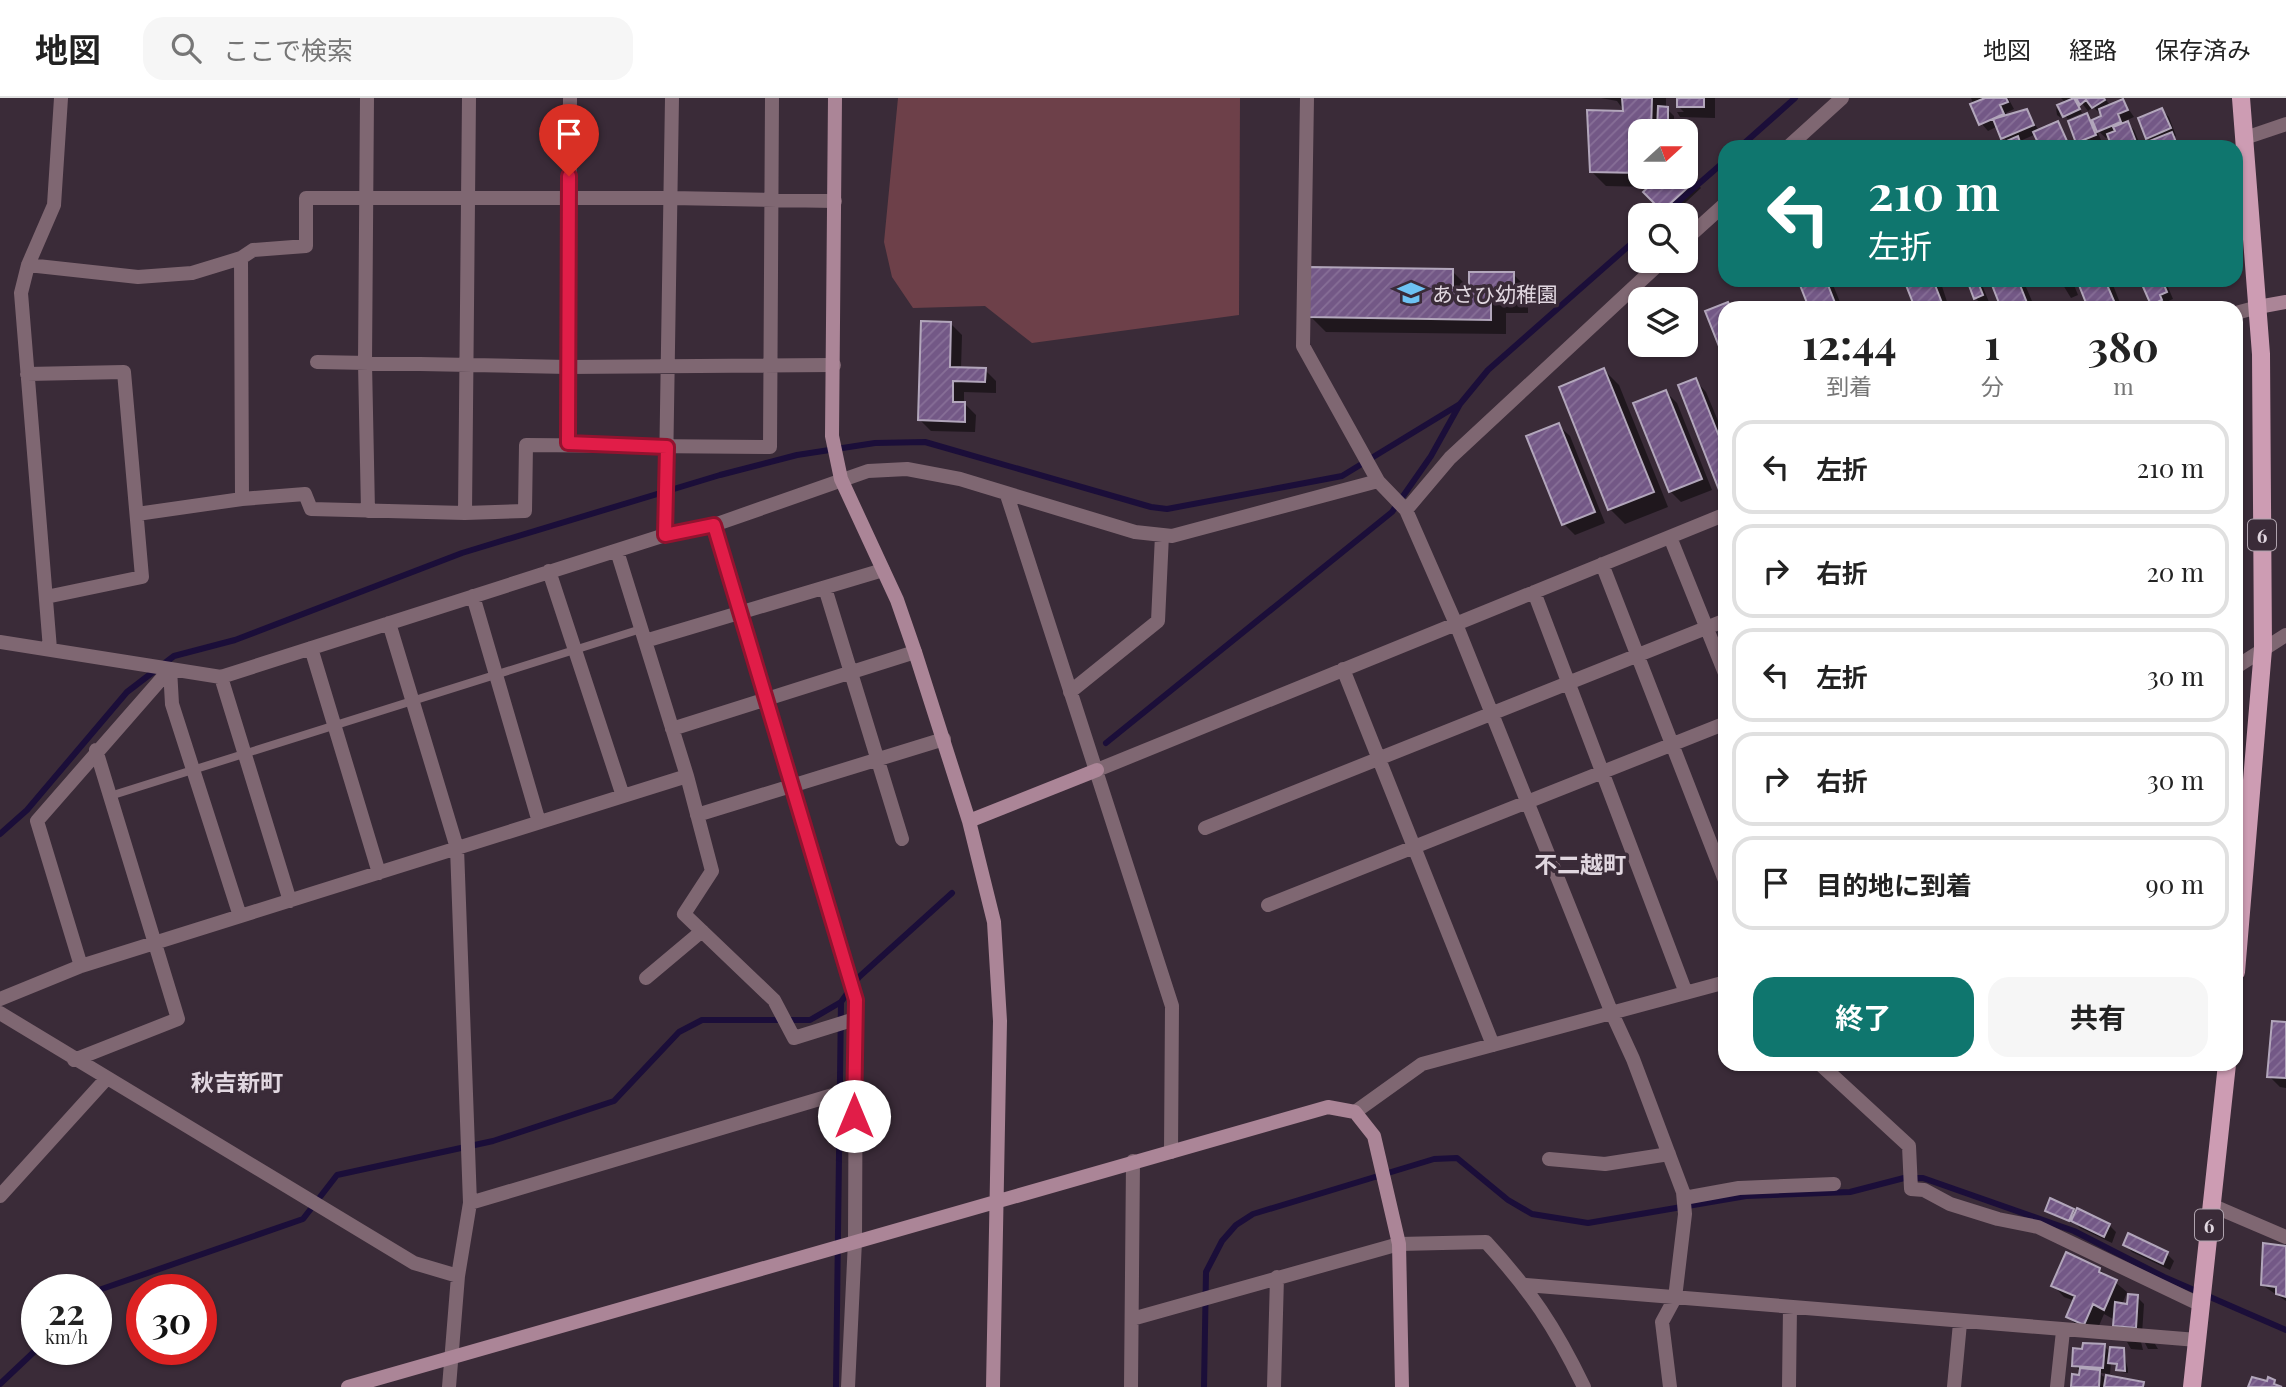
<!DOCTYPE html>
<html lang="ja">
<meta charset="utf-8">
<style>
:root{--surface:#fff;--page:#f6f6f6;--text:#222;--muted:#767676;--line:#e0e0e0;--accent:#0f766e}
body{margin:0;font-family:"Playfair Display","Noto Sans JP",serif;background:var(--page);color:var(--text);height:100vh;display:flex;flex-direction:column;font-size:26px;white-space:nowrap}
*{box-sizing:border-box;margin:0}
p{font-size:23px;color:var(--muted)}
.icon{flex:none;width:38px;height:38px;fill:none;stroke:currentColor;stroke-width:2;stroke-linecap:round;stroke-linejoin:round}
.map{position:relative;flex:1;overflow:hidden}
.drawer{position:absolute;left:1718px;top:203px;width:525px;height:770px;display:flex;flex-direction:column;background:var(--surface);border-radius:21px;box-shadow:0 2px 5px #0004}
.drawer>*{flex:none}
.banner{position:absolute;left:1718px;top:42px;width:525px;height:147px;border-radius:21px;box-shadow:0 2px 5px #0004;background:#0f766e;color:#fff;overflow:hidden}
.needle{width:46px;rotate:69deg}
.buttons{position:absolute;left:1628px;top:21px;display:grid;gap:14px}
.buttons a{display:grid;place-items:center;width:70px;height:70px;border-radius:14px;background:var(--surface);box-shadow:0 2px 5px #0004;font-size:35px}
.speed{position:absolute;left:21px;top:1176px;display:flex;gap:14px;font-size:35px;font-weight:700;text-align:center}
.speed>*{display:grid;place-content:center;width:91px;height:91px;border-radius:50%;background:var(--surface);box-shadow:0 2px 5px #0004;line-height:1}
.speed small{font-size:18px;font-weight:400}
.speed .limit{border:10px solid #d22;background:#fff;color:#111}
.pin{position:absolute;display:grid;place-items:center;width:60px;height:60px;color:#fff;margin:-72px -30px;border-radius:50% 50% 50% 0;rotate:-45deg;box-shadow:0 0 7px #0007}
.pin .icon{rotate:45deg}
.me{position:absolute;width:77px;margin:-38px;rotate:0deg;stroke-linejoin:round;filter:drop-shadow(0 0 5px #0008)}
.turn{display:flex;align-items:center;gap:24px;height:147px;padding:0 35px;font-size:32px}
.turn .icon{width:91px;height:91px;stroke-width:2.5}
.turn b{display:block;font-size:49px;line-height:60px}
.eta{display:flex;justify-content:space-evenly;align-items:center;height:119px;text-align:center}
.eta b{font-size:42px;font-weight:700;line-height:49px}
.cta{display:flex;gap:14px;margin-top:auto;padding:14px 35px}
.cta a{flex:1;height:80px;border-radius:21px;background:var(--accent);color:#fff;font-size:28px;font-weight:700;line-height:80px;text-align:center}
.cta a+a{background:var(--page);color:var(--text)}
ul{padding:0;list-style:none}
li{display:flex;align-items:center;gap:21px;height:94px;margin:0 14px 10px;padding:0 21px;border:4px solid var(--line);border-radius:21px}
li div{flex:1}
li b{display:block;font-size:26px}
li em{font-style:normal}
header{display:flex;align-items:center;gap:42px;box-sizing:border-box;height:98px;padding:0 35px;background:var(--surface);border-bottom:2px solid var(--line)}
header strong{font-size:33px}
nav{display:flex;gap:38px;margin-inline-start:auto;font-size:24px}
.search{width:490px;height:63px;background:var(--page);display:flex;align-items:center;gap:18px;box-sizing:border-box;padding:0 24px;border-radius:21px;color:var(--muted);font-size:26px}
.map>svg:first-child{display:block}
</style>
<header>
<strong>地図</strong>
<div class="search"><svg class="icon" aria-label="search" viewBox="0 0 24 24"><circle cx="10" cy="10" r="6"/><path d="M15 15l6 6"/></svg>ここで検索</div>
<nav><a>地図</a><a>経路</a><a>保存済み</a></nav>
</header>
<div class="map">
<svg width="2286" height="1289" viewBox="0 0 2286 1289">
<defs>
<pattern id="building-hatch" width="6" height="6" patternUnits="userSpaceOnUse" patternTransform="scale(1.75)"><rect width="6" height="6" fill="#735886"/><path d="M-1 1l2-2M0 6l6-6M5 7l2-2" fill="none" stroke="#876f97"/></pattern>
</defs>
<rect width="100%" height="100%" fill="#3a2b38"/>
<path fill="#6d4049" d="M 898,0 L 1240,0 L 1239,217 L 1032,245 L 985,208 L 913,210 L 892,179 L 884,144 Z"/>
<path fill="#0007" d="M 1601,0 L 1666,0 L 1666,10 L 1674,18 L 1674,33 L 1640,33 L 1640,79 L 1685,79 L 1685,73 L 1701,90 L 1672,117 L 1668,117 L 1646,94 L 1650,89 L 1606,88 L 1591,73 L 1625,14 L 1617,3 Z
M 1678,0 L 1715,0 L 1715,20 L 1680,19 L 1677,14 L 1684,14 L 1678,8 Z
M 1971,0 L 2008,0 L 2014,11 L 2006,15 L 2007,18 L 2027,13 L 2039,33 L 2057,25 L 2072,49 L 2042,49 L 2036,36 L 2020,43 L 2029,49 L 1995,49 L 2007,44 L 1998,28 L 1988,33 L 1981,25 Z
M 2061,0 L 2073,0 L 2082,15 L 2068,21 L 2065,18 L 2066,5 Z
M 2078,0 L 2105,0 L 2110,8 L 2123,3 L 2134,19 L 2125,23 L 2134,32 L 2141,49 L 2114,49 L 2110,38 L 2106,40 L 2096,31 L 2102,44 L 2083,49 L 2078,44 L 2087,18 L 2093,24 L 2104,19 L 2093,9 L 2088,13 Z
M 2056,10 L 2059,13 L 2061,20 L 2057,17 Z
M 2162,12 L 2169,19 L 2176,38 L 2174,39 L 2181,49 L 2151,49 L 2152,44 L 2148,40 Z
M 1452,173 L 1470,191 L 1513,176 L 1528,191 L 1528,215 L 1506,215 L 1506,236 L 1326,234 L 1311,219 Z
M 1800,182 L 1831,182 L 1842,209 L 1848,207 L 1851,210 L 1811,210 Z
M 1906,182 L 1940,182 L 1949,210 L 1917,210 Z
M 1968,182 L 1980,182 L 1989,204 L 1983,207 L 1975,200 Z
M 1992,182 L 2023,182 L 2035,210 L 2003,210 Z
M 2060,182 L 2072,182 L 2078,197 L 2071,200 Z
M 2079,182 L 2111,182 L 2122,210 L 2090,210 Z
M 2142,182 L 2165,182 L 2173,201 L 2166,204 L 2168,209 L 2156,210 L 2152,206 Z
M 2206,182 L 2222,182 L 2223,187 L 2215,182 Z
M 951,226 L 962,237 L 961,271 L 985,272 L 996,283 L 996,295 L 964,294 L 964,305 L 976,317 L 975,334 L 931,333 L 920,322 Z
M 1604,272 L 1619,287 L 1668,409 L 1625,426 L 1610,411 Z
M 1695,282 L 1706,294 L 1726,342 L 1726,395 L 1721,391 Z
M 1666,294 L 1677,305 L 1712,392 L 1681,404 L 1670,393 Z
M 1558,327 L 1570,338 L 1605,425 L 1575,437 L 1564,426 Z
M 2286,926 L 2286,990 L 2280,989 L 2269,978 Z
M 2047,1112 L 2073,1112 L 2109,1127 L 2116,1134 L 2112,1145 L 2080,1130 L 2073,1123 L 2072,1125 Z
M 2125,1147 L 2167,1156 L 2174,1163 L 2170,1172 L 2132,1154 Z
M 2286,1149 L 2286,1203 L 2262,1187 Z
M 2099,1171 L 2127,1194 L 2122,1207 L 2128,1208 L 2137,1199 L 2144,1206 L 2142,1236 L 2122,1235 L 2114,1227 L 2115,1222 L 2104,1216 L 2095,1237 L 2079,1230 L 2068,1218 L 2075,1203 L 2064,1199 L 2053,1187 Z
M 2127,1244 L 2141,1244 L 2143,1252 L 2131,1251 Z
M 2145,1245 L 2155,1246 L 2158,1251 L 2148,1251 Z
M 2104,1248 L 2111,1255 L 2123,1252 L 2128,1271 L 2128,1275 L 2121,1274 L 2118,1268 L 2111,1265 L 2110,1276 L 2101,1275 L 2102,1278 L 2146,1289 L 2073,1289 L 2081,1274 L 2074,1267 Z"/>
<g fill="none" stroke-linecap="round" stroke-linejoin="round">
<path stroke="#1b0e39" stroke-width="6" d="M 1740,49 L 1795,0
M 1663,117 L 1726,62
M 1106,645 L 1392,414 L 1431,358 L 1460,306 L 1488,272 L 1640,138
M 0,736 L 27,712 L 127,594 L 174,558 L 235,542 L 462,455 L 720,377 L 797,357 L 875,345 L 925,344 L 1151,409 L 1167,411 L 1342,378 L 1460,306
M 96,1193 L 303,1121 L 337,1077 L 493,1043 L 614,1003 L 679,934 L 702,922 L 810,922 L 841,904
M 0,1286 L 37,1251
M 836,1289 L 841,904 L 859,879 L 952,795
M 1204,1289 L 1206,1174 L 1222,1143 L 1236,1127 L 1253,1116 L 1434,1061 L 1457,1060 L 1508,1102 L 1532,1116 L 1588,1125 L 1746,1098 L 1850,1094 L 1904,1080 L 1923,1080 L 2074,1133 L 2164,1179 L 2286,1232"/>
</g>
<path fill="url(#building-hatch)" stroke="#b2a6bb" stroke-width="2" d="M 1622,0 L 1652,0 L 1651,33 L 1640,33 L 1640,75 L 1590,74 L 1587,12 L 1623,13 Z
M 1677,0 L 1704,0 L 1704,9 L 1677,9 Z
M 1985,0 L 2006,0 L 2008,4 L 2000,7 L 2004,16 L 1979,27 L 1970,6 Z
M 2074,0 L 2080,11 L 2063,19 L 2057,7 Z
M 2076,0 L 2104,0 L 2105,2 L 2092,10 L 2086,2 L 2080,7 Z
M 2123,1 L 2128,12 L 2118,16 L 2121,24 L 2097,34 L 2092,22 L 2101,18 L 2099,11 Z
M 1658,8 L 1668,9 L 1668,33 L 1657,33 Z
M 2162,10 L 2171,30 L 2146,41 L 2138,20 Z
M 2027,11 L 2034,27 L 2001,41 L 1993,21 Z
M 2087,15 L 2096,37 L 2076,45 L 2068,23 Z
M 2058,23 L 2067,43 L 2053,49 L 2040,49 L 2033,34 Z
M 2128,23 L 2138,49 L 2112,49 L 2107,36 L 2115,33 L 2113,29 Z
M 2172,34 L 2178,49 L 2149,49 L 2147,44 Z
M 2018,38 L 2021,47 L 2027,44 L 2029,49 L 1993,49 Z
M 1685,71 L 1696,82 L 1662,113 L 1643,94 L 1659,79 L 1685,79 Z
M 1309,169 L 1453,171 L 1453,190 L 1469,190 L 1469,174 L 1514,174 L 1514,201 L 1491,200 L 1491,222 L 1309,219 Z
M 1798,182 L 1826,182 L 1837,210 L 1809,210 Z
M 1904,182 L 1933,182 L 1944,210 L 1915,210 Z
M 1967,182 L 1977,182 L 1983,197 L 1974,201 Z
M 1990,182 L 2018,182 L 2029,210 L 2001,210 Z
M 2077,182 L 2105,182 L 2117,210 L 2088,210 Z
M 2140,182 L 2162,182 L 2167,194 L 2160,197 L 2162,202 L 2151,207 Z
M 1728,204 L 1731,210 L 1726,210 L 1726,266 L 1705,213 Z
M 921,223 L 951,224 L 950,269 L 986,270 L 985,284 L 953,283 L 953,304 L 965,304 L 965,324 L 918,322 Z
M 1604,270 L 1654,394 L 1608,412 L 1559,289 Z
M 1696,280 L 1726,356 L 1726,389 L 1719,392 L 1678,287 Z
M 1666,292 L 1702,381 L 1669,394 L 1633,305 Z
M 1559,325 L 1595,414 L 1562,427 L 1526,338 Z
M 2272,923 L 2286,924 L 2286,980 L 2267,979 Z
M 2050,1100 L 2074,1111 L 2069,1123 L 2045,1113 Z
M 2077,1110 L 2110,1126 L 2104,1139 L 2071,1123 Z
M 2128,1135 L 2168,1154 L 2163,1166 L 2123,1147 Z
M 2263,1145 L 2286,1148 L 2286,1199 L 2276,1196 L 2276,1189 L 2261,1187 Z
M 2066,1154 L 2100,1170 L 2099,1174 L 2117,1182 L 2104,1212 L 2093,1206 L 2084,1227 L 2066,1219 L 2075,1198 L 2051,1188 Z
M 2128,1196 L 2138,1197 L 2136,1230 L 2113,1228 L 2115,1204 L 2127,1206 Z
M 2083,1245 L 2105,1246 L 2103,1270 L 2072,1268 L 2073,1250 L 2082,1251 Z
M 2110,1249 L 2124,1250 L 2125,1273 L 2116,1272 L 2117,1266 L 2108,1265 Z
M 2080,1270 L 2100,1272 L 2099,1289 L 2071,1289 L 2072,1276 L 2079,1277 Z
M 2106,1277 L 2144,1284 L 2143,1289 L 2104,1289 Z
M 2252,1279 L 2267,1283 L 2268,1279 L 2275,1282 L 2274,1286 L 2282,1289 L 2248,1289 Z"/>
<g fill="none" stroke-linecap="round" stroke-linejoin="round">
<path stroke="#7f6772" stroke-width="8" d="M 110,698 L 641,531"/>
<path stroke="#7f6772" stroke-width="14" d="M 367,0 L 365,265 L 368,413
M 1307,0 L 1303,248 L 1378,383 L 1406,412 L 1456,526 L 1611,913 L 1633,961 L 1683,1094 L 1685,1116 L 1675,1200 L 1662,1224 L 1670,1289
M 2245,40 L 2286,26
M 1788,49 L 1842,0
M 1685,142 L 1726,105
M 28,167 L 138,179 L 192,175 L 241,160 L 253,152 L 306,148 L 306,100 L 671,100 L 835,103
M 2236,215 L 2258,209
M 317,264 L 568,269 L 834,267
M 27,276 L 124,274 L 142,479 L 46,499
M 568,346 L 570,0
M 1007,397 L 1172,908 L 1171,1054
M 242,401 L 305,396 L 311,411 L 465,415 L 525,413 L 526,347 L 770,349 L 772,0
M 1406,412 L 1450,360 L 1662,163
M 465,415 L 469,0
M 137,416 L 242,401 L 241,160
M 714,427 L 856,902 L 855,1143 L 848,1289
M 665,437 L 672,0
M 1670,439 L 1726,578
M 617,453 L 687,678 L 712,773 L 684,816 L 774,902 L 794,940 L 855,921
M 1602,466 L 1726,785
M 549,473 L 623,698
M 825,490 L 902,741
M 1534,494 L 1686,895
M 473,498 L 539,724
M 389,525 L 457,750 L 470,1105 L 458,1178 L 449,1289
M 645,543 L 883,472
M 0,544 L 221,579 L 665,437 L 714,427 L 868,373 L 907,371 L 960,381 L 1135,434 L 1172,438 L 1378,383
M 311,550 L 379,775
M 50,551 L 21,195 L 28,167 L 54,107 L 61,0
M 2236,569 L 2286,537
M 170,571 L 172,606 L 240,818
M 1343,571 L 1493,947
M 221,579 L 290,803
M 1070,594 L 1158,523 L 1162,437
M 672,631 L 915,554
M 1097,672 L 1726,416
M 697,717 L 944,641
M 1205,730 L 1726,522
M 1268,807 L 1726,625
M 81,868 L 37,723 L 170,571
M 646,880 L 702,833
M 0,901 L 81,868 L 687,678
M 0,915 L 414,1165 L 458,1178
M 74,962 L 178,921 L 96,652
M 1820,966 L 1909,1048 L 1911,1091 L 1924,1092 L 1950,1106 L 1998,1121 L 2038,1129 L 2201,1207
M 1355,1014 L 1422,966 L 1726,884
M 1549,1061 L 1605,1066 L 1669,1056
M 0,1098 L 107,980
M 1684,1100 L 1739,1090 L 1834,1086
M 470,1105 L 853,991
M 2211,1107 L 2286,1139
M 1526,1187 L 2197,1242
M 1132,1221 L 1399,1146 L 1486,1144 C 1531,1193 1555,1229 1584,1289
M 1131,1289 L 1133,1063
M 1274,1289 L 1277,1179
M 1789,1289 L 1790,1209
M 1954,1289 L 1960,1225
M 2057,1289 L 2063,1233"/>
<path stroke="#ab8597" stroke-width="14" d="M 835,0 L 832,338 L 841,381 L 897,502 L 915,554 L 969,723 L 994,824 L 1000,923 L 993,1289
M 2258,209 L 2286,204
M 969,723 L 1097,672
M 348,1289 L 1328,1009 L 1355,1014 L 1374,1038 L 1399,1146 L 1402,1289"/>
<path stroke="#cd9cb3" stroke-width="18" d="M 2236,874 L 2263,551 L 2261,256 L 2241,0
M 2192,1289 L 2227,966"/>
</g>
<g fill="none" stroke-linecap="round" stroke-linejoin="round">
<g stroke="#92132f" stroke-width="18">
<path id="route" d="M 569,78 L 568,345 L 667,349 L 665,437 L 714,427 L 856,902 L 854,1018"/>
</g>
<use href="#route" stroke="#e11d48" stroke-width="12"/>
</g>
<defs>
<g id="school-bare" transform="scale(2.1)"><path d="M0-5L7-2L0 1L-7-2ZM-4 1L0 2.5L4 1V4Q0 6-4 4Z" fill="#6dc2f3" stroke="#3a2b38" stroke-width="2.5" paint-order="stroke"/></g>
</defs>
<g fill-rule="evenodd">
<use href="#school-bare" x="1411" y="195"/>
</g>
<g text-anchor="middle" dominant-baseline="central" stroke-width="7" stroke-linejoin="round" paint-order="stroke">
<g fill="#3a2b38" stroke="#afa3ae" stroke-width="2">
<rect x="2248" y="421.5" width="28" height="31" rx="5"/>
<rect x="2195" y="1111.5" width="28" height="31" rx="5"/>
</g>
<g font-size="19" font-weight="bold" fill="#e1d7e0">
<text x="2262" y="437">6</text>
<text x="2209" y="1127">6</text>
</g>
<g font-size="21" fill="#e1d7e0" stroke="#3a2b38" text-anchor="start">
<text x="1432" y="195">あさひ幼稚園</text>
</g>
<g font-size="23" font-weight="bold" fill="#e1d7e0" stroke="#3a2b38">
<text x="1580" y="765">不二越町</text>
<text x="237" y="983">秋吉新町</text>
</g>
</g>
</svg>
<div class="buttons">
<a><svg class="needle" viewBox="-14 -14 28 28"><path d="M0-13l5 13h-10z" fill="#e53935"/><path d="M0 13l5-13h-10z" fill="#767676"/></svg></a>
<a><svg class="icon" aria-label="search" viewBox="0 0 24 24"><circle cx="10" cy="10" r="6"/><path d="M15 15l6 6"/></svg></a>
<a><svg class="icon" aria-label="layers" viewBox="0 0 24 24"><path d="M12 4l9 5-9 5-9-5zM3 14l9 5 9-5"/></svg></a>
</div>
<div class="speed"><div>22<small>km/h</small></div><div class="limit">30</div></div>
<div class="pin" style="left:569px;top:78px;background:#d93025"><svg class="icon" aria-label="arrive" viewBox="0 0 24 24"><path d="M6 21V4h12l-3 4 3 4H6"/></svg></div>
<svg class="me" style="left:854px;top:1018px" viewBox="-20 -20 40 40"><circle r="19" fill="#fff"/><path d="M0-13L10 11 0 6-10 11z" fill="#e11d48"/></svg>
<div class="banner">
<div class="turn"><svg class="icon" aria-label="left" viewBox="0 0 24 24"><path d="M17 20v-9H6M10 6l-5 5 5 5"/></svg><div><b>210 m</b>左折</div></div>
</div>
<section class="drawer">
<div class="eta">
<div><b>12:44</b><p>到着</p></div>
<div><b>1</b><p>分</p></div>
<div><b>380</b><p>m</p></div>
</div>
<ul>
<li><svg class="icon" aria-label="left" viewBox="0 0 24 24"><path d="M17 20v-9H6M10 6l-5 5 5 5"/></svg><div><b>左折</b></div><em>210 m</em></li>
<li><svg class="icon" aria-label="right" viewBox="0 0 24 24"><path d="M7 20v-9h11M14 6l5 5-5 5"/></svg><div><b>右折</b></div><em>20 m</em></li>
<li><svg class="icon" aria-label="left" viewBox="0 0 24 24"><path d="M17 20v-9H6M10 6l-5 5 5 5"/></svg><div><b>左折</b></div><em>30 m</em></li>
<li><svg class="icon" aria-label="right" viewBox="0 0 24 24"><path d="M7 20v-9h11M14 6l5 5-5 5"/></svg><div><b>右折</b></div><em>30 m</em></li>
<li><svg class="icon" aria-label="arrive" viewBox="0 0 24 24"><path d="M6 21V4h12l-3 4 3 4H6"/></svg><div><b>目的地に到着</b></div><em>90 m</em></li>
</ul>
<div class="cta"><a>終了</a><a>共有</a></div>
</section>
</div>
